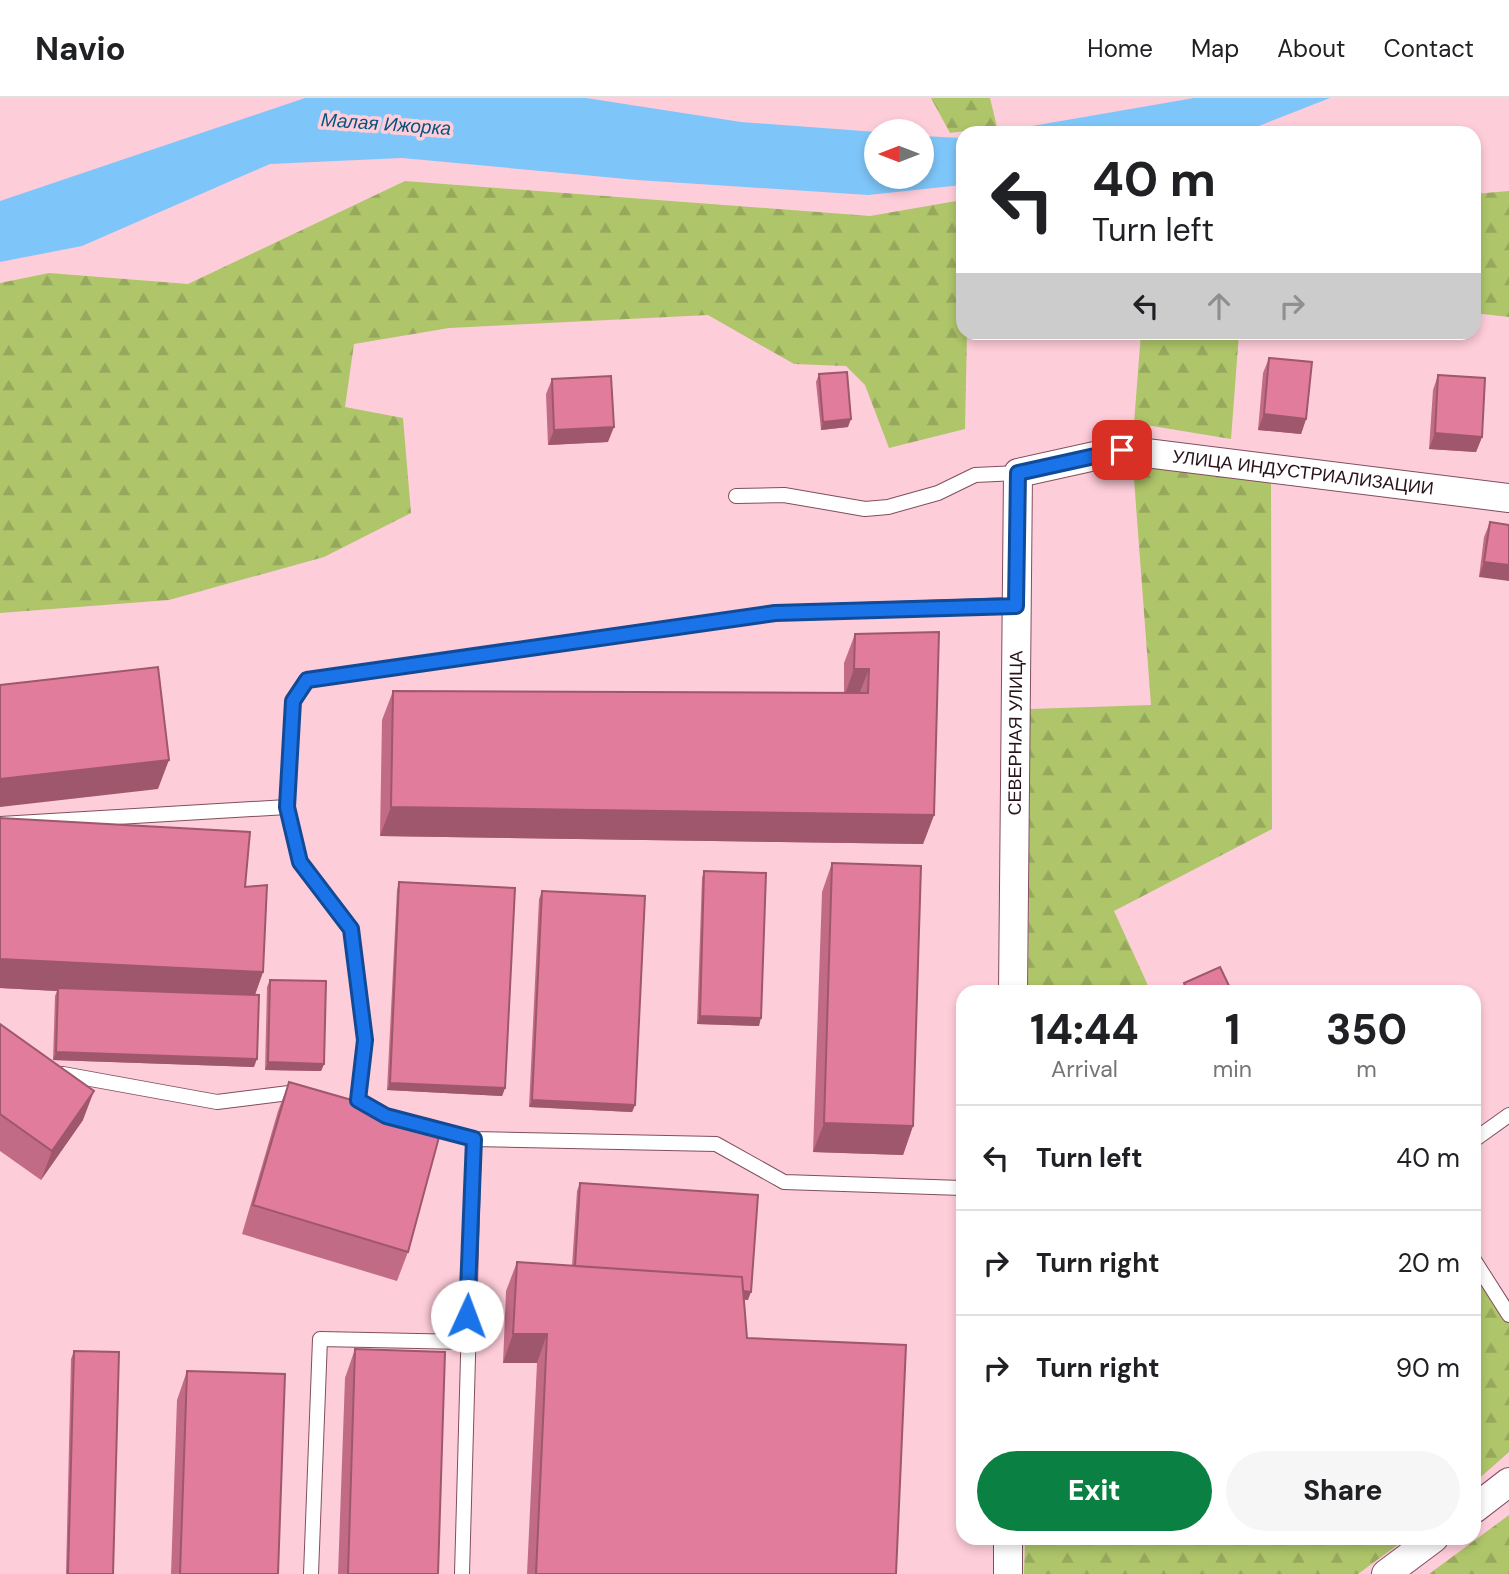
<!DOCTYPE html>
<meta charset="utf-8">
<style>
:root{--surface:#fff;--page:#f6f6f6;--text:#202124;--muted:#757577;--line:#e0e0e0;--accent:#0b8043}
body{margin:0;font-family:"DM Sans",sans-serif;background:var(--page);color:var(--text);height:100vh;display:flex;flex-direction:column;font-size:26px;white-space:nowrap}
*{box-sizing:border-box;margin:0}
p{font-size:23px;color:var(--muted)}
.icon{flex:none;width:38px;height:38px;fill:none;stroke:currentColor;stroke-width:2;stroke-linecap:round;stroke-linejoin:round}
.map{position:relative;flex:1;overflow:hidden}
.sheet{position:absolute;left:956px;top:887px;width:525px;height:560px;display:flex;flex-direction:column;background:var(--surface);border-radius:21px;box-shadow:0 4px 10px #0003}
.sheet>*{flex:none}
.top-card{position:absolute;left:956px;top:28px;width:525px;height:214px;border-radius:21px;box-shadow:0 4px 10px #0003;background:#fff;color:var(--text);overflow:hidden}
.needle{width:46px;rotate:270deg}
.buttons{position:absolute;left:864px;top:21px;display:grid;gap:14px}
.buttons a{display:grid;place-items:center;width:70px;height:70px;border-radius:50%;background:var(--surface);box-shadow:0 4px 10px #0003;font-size:35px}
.pin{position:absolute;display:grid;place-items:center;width:60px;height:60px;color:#fff;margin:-30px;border-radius:14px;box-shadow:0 4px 10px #0006}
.me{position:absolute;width:77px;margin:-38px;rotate:2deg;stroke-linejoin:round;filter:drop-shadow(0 0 5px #0008)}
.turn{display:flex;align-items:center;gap:24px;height:147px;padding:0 21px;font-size:32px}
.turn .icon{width:91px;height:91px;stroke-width:2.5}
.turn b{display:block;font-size:49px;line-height:60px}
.lanes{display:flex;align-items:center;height:66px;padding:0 21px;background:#0003;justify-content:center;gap:35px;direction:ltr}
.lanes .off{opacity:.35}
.eta{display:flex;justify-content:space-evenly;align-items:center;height:119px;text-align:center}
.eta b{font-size:42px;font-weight:800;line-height:49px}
.button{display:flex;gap:14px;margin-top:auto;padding:14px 21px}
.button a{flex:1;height:80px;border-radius:42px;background:var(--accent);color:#fff;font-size:28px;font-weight:800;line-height:80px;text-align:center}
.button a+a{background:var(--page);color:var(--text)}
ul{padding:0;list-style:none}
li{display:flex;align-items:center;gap:21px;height:105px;padding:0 21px;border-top:2px solid var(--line)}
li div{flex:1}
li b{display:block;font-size:26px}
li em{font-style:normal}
header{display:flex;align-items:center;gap:42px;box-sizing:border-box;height:98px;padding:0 35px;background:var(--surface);border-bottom:2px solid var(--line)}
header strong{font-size:33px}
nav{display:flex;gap:38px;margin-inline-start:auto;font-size:24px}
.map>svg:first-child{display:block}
</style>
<header>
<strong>Navio</strong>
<nav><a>Home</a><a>Map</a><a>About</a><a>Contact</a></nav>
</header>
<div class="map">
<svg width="1509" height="1476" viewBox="0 0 1509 1476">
<defs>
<pattern id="forest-firs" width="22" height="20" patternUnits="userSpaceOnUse" patternTransform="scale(1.75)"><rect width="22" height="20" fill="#aec56a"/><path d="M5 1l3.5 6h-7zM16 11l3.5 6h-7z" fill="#96a85b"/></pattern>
</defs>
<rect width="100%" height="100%" fill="#fecdda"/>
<path fill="url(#forest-firs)" d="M 931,0 L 990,0 L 997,29 L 950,35 Z
M 405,83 L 870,118 L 962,102 L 962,234 L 967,235 L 965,331 L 889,350 L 865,287 L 846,268 L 794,266 L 708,217 L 449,230 L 354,246 L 345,309 L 403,320 L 411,415 L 324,459 L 169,502 L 0,515 L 0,185 L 49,175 L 188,186 Z
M 1509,93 L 1509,219 L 1474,215 L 1474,96 Z
M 1141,235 L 1239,235 L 1231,341 L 1134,325 Z
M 1133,368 L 1271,384 L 1272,731 L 1114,813 L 1151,894 L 1028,894 L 1030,611 L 1151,607 Z
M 1474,1166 L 1509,1213 L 1509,1354 L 1474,1385 Z
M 1509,1417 L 1509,1476 L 1429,1476 Z
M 1025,1440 L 1407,1440 L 1358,1476 L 1024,1476 Z"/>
<path fill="#7ec6f9" d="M 305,0 L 586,0 L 741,24 L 877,34 L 877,79 L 922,79 L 922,38 L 962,40 L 962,87 L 868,97 L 637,82 L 402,60 L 270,66 L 82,148 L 0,164 L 0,103 Z
M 1194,0 L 1330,0 L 1241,35 L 991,35 Z"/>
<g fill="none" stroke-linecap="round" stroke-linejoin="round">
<g stroke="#814e5d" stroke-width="16">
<path id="lane" d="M 736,398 L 784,397 L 865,411 L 888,409 L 938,395 L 975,377 L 1018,375
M 0,726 L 287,709
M 63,976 L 217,1004 L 289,995 L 301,996
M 380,1014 L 358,1002 L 365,942 L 351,831 L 300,764 L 287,709 L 293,603 L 307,582 L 775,515 L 1016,507
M 423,1027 L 474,1041 L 716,1046 L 784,1084 L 962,1090
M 1474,1042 L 1509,1017
M 1474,1162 L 1509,1217
M 311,1476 L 320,1241 L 466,1244
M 462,1476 L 474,1041"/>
</g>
<g stroke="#814e5d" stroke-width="30">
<g id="street">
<path id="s1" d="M 1013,894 L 1018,375 L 1122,352 L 1509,400"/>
<path d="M 1474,1411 L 1509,1384"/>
<path d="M 1008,1476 L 1008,1440"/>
<path d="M 1386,1476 L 1434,1440"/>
</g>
</g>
<use href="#lane" stroke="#fff" stroke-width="14"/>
<use href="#street" stroke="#fff" stroke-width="28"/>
</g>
<path fill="#c26b86" d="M 1269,260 L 1306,321 L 1301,336 L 1258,332 L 1263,275 Z
M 819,276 L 848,329 L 821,332 L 816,284 Z
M 1438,277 L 1482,339 L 1476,354 L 1429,351 L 1433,292 Z
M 552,281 L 608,344 L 548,347 L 546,296 Z
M 1490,424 L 1509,427 L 1479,479 L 1484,439 Z
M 855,536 L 934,717 L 923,746 L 380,738 L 382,622 L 393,593 L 844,595 L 844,565 Z
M 832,765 L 913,1028 L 903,1057 L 813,1054 L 822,794 Z
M 704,773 L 759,928 L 697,926 L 702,780 Z
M 399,784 L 505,990 L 502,998 L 387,992 L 397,792 Z
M 245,789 L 263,874 L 255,897 L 254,969 L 53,962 L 55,898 L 57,893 L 0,890 Z
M 542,793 L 635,1007 L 632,1014 L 529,1009 L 539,801 Z
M 270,882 L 324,966 L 321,973 L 265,972 L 267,889 Z
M 1184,885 L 1232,894 L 1181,894 Z
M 0,926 L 83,1022 L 41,1082 L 0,1053 Z
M 289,984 L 408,1154 L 397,1183 L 242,1136 L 278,1013 Z
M 580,1085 L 748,1202 L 744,1201 L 747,1240 L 896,1476 L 527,1476 L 537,1265 L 503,1265 L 506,1193 L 517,1164 L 572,1168 L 577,1093 Z
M 355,1251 L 438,1476 L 338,1476 L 345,1280 Z
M 74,1253 L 113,1476 L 66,1476 L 71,1261 Z
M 187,1273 L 278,1476 L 171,1476 L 177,1302 Z"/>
<path fill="#9e576d" d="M 1264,316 L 1306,321 L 1301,336 L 1258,332 Z
M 851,321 L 848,329 L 821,332 L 823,324 Z
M 614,329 L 608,344 L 548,347 L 554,332 Z
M 1435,335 L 1482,339 L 1476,354 L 1429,351 Z
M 1484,464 L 1509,467 L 1509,483 L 1479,479 Z
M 854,571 L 869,571 L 858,599 L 844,599 Z
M 169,662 L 158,691 L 0,709 L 0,681 Z
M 391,709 L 934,717 L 923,746 L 380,738 Z
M 0,861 L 263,874 L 253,902 L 58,890 L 57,893 L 0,890 Z
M 700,918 L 761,920 L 759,928 L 697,926 Z
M 56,954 L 257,961 L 254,969 L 53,962 Z
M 268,964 L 324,966 L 321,973 L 265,972 Z
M 390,985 L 505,990 L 502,998 L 387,992 Z
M 94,993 L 83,1022 L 41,1082 L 52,1053 Z
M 532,1002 L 635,1007 L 632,1014 L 529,1009 Z
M 824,1025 L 913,1028 L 903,1057 L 813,1054 Z
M 571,1189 L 751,1194 L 748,1202 Z
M 513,1236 L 547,1236 L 537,1265 L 503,1265 Z"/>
<path fill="#e17c9c" stroke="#9e576d" stroke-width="2" d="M 1269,260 L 1312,264 L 1306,321 L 1264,316 Z
M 847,274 L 851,321 L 823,324 L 819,276 Z
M 1438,277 L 1485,280 L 1482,339 L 1435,335 Z
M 611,278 L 614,329 L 554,332 L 552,281 Z
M 1490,424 L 1509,427 L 1509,467 L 1484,464 Z
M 939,534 L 934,717 L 391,709 L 393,593 L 868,595 L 869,571 L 854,571 L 855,536 Z
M 158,569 L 169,662 L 0,681 L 0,587 Z
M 0,720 L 250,734 L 245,789 L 267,787 L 263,874 L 0,861 Z
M 832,765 L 921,768 L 913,1028 L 824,1025 Z
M 704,773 L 766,775 L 761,920 L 700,918 Z
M 399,784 L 515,790 L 505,990 L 390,985 Z
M 542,793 L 645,798 L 635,1007 L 532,1002 Z
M 1220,869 L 1232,894 L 1188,894 L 1184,885 Z
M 270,882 L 326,883 L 324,966 L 268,964 Z
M 58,890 L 259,897 L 257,961 L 56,954 Z
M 0,926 L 94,993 L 52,1053 L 0,1016 Z
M 289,984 L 442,1028 L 408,1154 L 253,1107 Z
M 580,1085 L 758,1097 L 751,1194 L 743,1193 L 742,1179 L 575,1168 Z
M 517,1164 L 742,1179 L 747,1240 L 906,1247 L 896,1476 L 536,1476 L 547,1236 L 513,1236 Z
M 355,1251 L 445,1254 L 438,1476 L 348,1476 Z
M 74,1253 L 119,1254 L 113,1476 L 68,1476 Z
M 187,1273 L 285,1276 L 278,1476 L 180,1476 Z"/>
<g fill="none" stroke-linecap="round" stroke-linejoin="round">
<g stroke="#114b97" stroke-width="18">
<path id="route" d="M 467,1218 L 474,1041 L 386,1018 L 358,1002 L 365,942 L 351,831 L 300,764 L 287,709 L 293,603 L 307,582 L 775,515 L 1016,508 L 1018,375 L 1122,352"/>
</g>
<use href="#route" stroke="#1a73e8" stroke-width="12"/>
</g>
<g text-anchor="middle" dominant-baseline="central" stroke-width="7" stroke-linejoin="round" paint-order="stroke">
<g font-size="18" fill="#281319" stroke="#fecdda">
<text stroke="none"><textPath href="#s1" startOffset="808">УЛИЦА ИНДУСТРИАЛИЗАЦИИ</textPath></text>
<text stroke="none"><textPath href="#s1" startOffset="259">СЕВЕРНАЯ УЛИЦА</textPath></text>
</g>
<g font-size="19" font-style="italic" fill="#06537c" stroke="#fecdda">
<text transform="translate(386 26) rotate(4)">Малая Ижорка</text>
</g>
</g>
</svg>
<div class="buttons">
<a><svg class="needle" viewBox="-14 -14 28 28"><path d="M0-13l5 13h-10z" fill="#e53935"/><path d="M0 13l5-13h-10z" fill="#757577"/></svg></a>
</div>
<div class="pin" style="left:1122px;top:352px;background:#d93025"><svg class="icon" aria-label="arrive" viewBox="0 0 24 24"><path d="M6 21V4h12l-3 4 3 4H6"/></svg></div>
<svg class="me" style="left:467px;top:1218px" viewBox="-20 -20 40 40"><circle r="19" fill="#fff"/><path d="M0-13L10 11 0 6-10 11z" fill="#1a73e8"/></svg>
<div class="top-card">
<div class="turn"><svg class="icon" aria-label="left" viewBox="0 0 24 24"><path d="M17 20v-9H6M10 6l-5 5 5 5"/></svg><div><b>40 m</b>Turn left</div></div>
<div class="lanes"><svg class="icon" aria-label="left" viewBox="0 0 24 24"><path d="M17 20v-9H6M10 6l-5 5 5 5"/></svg><svg class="icon off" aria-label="ahead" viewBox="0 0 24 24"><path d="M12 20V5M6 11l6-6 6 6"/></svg><svg class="icon off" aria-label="right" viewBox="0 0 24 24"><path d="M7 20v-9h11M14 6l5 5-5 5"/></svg></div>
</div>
<section class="sheet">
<div class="eta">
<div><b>14:44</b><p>Arrival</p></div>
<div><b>1</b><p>min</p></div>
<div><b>350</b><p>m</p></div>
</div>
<ul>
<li><svg class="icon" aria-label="left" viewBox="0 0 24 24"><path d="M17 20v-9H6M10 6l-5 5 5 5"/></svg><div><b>Turn left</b></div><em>40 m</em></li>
<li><svg class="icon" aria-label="right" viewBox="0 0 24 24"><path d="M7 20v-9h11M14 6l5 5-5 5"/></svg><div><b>Turn right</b></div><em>20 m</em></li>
<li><svg class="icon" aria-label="right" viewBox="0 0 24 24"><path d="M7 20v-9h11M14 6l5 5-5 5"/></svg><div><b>Turn right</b></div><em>90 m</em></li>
</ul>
<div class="button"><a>Exit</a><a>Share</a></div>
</section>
</div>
